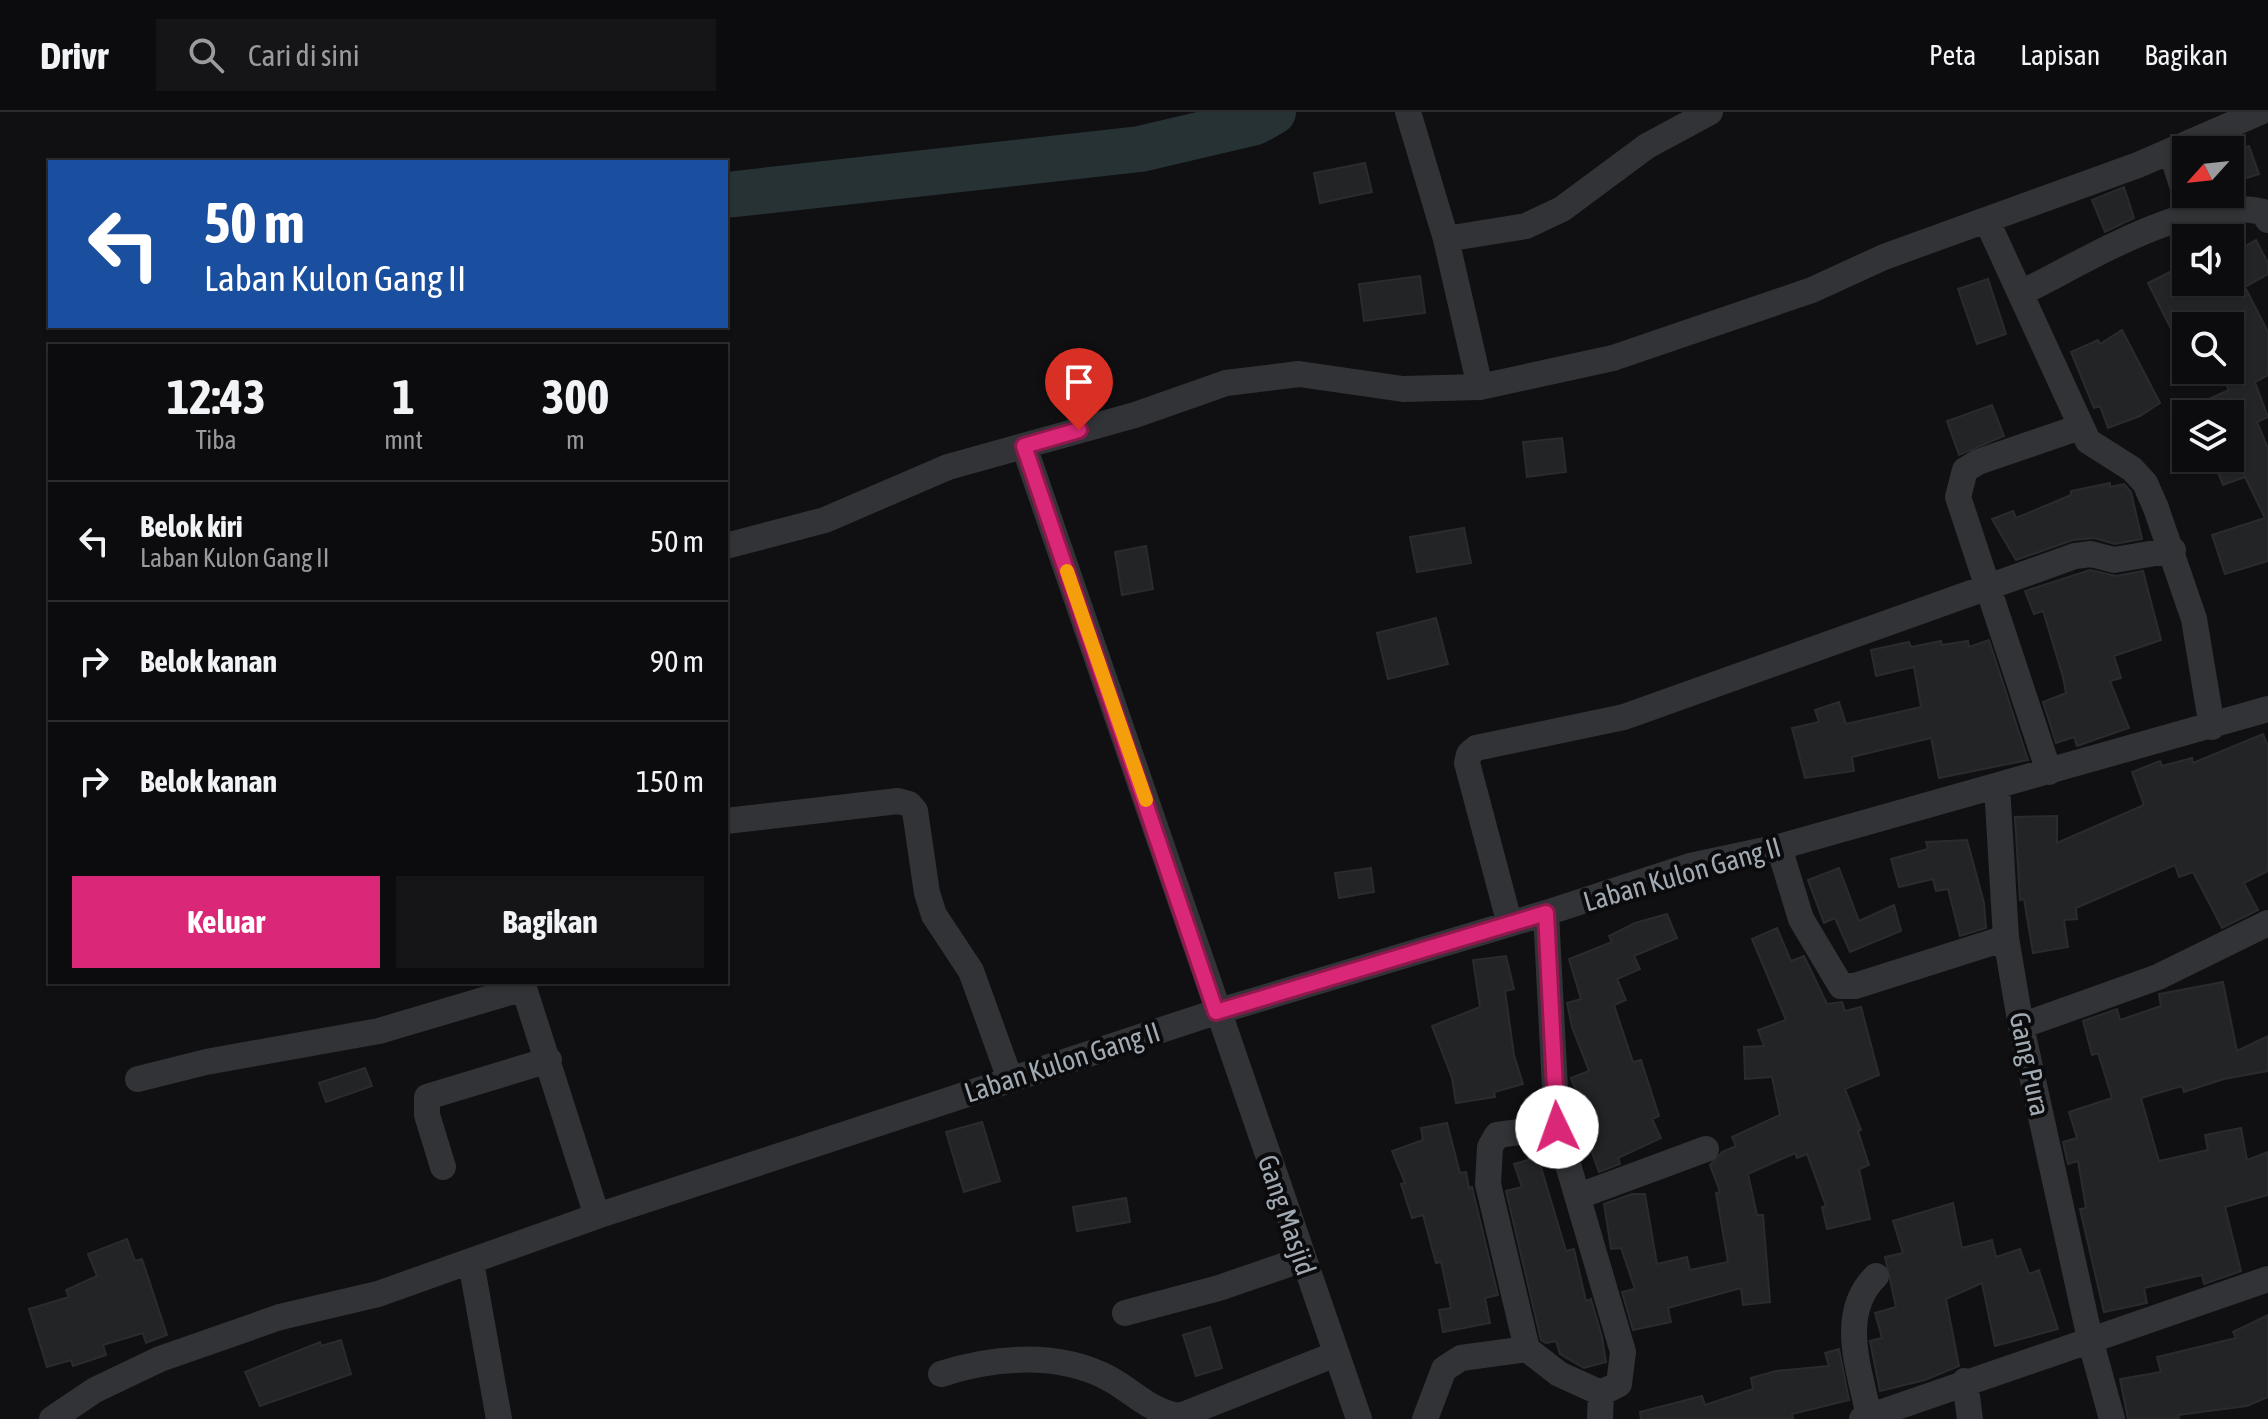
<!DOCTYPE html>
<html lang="id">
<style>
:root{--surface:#0c0c0e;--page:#151517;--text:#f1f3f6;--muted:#9a9b9e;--line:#2c2c2e;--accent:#db2777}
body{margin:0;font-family:"Asap Condensed",sans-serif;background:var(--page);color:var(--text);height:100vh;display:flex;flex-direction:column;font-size:30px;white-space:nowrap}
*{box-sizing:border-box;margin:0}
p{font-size:26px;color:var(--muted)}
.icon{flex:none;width:44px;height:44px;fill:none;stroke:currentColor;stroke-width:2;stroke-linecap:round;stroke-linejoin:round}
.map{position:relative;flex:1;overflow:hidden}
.side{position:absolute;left:48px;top:232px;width:680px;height:640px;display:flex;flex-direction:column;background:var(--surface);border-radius:0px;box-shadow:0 2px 6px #0004,0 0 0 2px var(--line)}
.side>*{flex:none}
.banner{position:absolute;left:48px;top:48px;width:680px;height:168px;border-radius:0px;box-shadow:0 2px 6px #0004,0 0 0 2px var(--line);background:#1a4fa0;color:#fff;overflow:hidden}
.needle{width:52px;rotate:243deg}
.fabs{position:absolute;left:2172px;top:24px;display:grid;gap:16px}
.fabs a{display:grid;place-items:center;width:72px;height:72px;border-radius:0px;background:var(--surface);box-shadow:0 2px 6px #0004,0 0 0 2px var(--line);font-size:40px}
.pin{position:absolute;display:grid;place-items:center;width:68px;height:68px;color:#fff;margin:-82px -34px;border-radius:50% 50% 50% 0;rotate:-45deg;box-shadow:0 0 8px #0007}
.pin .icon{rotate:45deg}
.me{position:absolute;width:88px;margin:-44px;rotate:357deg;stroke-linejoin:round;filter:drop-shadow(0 0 6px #0008)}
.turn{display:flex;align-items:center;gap:28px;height:168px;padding:0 24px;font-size:36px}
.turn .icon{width:104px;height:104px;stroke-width:2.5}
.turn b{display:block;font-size:56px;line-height:68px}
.eta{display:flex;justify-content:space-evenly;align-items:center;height:136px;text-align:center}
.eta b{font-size:48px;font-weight:700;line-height:56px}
.action{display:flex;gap:16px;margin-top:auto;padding:16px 24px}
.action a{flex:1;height:92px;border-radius:0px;background:var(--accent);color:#fff;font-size:32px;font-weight:700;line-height:92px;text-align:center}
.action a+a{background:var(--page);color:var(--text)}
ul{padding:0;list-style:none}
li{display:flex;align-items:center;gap:24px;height:120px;padding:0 24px;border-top:2px solid var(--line)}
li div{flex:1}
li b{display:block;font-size:30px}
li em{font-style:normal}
header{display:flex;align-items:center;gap:48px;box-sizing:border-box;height:112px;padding:0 40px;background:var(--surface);border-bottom:2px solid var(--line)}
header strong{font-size:38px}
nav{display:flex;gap:44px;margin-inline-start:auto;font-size:28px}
.search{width:560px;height:72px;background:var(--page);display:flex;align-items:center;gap:20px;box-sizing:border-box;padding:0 28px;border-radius:0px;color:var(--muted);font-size:30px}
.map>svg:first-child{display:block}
</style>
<header>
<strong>Drivr</strong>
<div class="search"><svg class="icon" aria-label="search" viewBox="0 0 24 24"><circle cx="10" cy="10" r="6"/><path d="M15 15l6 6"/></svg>Cari di sini</div>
<nav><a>Peta</a><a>Lapisan</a><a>Bagikan</a></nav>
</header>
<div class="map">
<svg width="2268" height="1307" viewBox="0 0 2268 1307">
<rect width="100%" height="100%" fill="#101012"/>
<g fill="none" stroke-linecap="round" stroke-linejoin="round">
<path stroke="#273235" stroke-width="46" d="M 726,83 L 1140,37 L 1255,10 L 1273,0"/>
</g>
<path fill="#232426" stroke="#2a2b2e" stroke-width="2" d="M 2249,34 L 2259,62 L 2230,71 L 2230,40 Z
M 1365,51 L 1372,80 L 1320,91 L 1314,61 Z
M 2124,75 L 2134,106 L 2105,120 L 2092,88 Z
M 2256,128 L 2268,151 L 2268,162 L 2245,175 L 2268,220 L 2268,263 L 2255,270 L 2268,305 L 2257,310 L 2268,336 L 2268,449 L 2225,462 L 2212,423 L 2265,406 L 2245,365 L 2223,373 L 2212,346 L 2230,346 L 2230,302 L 2176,302 L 2229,278 L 2218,258 L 2230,258 L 2230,214 L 2170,215 L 2148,171 L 2182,154 L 2186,170 L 2230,170 L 2230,143 Z
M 1420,164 L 1425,201 L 1364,209 L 1359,172 Z
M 1988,167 L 2006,222 L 1977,232 L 1958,177 Z
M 2122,218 L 2160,291 L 2140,304 L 2108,316 L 2100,294 L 2094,296 L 2071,240 L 2098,228 L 2100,232 Z
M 1992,293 L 2004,324 L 1959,343 L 1947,309 Z
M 1562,326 L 1566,360 L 1527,365 L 1523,330 Z
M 2110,371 L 2110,375 L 2124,372 L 2131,380 L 2142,427 L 2115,432 L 2094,426 L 2073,428 L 2016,448 L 1992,407 L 2013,399 L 2016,406 L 2071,383 L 2071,379 Z
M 1464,416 L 1471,451 L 1417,460 L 1410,425 Z
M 1146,434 L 1153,477 L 1122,483 L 1115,440 Z
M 2090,458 L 2116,464 L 2143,459 L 2161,528 L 2114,544 L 2121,566 L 2110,569 L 2129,616 L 2077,634 L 2074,625 L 2056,631 L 2043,590 L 2066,581 L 2063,565 L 2043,499 L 2034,502 L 2025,479 Z
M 1436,506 L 1448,552 L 1388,567 L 1377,521 Z
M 1989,528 L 2028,648 L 1939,666 L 1931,626 L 1852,645 L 1854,659 L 1805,666 L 1792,616 L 1819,610 L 1815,598 L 1839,590 L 1846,612 L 1921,595 L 1914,555 L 1876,564 L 1871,538 L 1909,530 L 1911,535 L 1941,529 L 1942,533 L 1968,529 L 1969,535 Z
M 2263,622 L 2268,634 L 2268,759 L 2244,771 L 2258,798 L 2222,816 L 2193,760 L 2179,765 L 2175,753 L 2076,796 L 2077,807 L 2064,808 L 2068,835 L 2033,841 L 2024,787 L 2020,788 L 2015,705 L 2057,704 L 2057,731 L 2144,693 L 2132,660 L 2160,649 L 2162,654 L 2192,646 L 2193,651 Z
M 1967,728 L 1984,791 L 1986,816 L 1960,824 L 1948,777 L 1936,779 L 1933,767 L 1899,775 L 1891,747 L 1928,737 L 1926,730 Z
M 1371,756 L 1374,780 L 1339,786 L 1335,761 Z
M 1839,756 L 1859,809 L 1894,793 L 1901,819 L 1850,840 L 1835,806 L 1824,811 L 1808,768 Z
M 1667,802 L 1677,826 L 1634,844 L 1640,857 L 1617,867 L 1626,888 L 1614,893 L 1633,950 L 1641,948 L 1659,1004 L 1652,1007 L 1661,1026 L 1618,1046 L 1620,1052 L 1599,1060 L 1585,1021 L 1591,1018 L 1571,966 L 1589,959 L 1572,915 L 1567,891 L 1581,887 L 1569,847 L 1612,830 L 1609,824 L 1635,811 Z
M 1777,816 L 1791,849 L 1804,844 L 1827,892 L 1842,890 L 1845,899 L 1861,895 L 1879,963 L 1845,977 L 1861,1018 L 1858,1019 L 1869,1053 L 1859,1057 L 1870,1107 L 1827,1117 L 1822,1095 L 1826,1094 L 1807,1042 L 1797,1046 L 1795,1041 L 1748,1062 L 1757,1103 L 1763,1103 L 1770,1190 L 1743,1193 L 1741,1176 L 1668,1196 L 1671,1210 L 1633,1218 L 1622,1180 L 1635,1177 L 1621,1136 L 1611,1137 L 1604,1092 L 1632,1082 L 1645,1082 L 1657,1152 L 1687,1145 L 1690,1158 L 1728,1150 L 1716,1081 L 1720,1080 L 1710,1053 L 1722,1040 L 1736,1034 L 1732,1025 L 1780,1003 L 1772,965 L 1745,967 L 1744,935 L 1764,934 L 1758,918 L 1786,908 L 1752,827 Z
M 1506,844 L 1514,877 L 1505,879 L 1514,943 L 1523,972 L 1494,980 L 1495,985 L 1456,991 L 1452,966 L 1432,914 L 1480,895 L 1473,848 Z
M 2223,870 L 2237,939 L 2268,924 L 2268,959 L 2224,967 L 2184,980 L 2182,974 L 2141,986 L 2159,1049 L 2208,1038 L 2205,1023 L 2241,1016 L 2247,1048 L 2268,1040 L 2268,1083 L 2225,1095 L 2241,1159 L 2204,1172 L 2202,1163 L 2144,1176 L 2147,1191 L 2104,1200 L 2080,1097 L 2086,1096 L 2078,1049 L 2068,1052 L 2063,1030 L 2077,1026 L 2069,1000 L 2112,986 L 2098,941 L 2092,943 L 2083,909 L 2117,897 L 2120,908 L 2161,894 L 2159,882 Z
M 365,956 L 372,974 L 326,990 L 319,971 Z
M 982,1010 L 1000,1069 L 964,1080 L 946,1020 Z
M 1447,1011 L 1460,1061 L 1466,1060 L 1469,1076 L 1472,1075 L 1498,1183 L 1485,1186 L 1490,1211 L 1443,1220 L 1439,1198 L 1451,1196 L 1441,1150 L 1436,1151 L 1423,1103 L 1412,1106 L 1401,1072 L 1405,1071 L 1392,1039 L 1423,1028 L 1421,1016 Z
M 1538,1045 L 1566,1139 L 1574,1137 L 1586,1189 L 1591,1187 L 1602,1225 L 1606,1250 L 1584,1256 L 1560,1242 L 1556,1229 L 1546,1231 L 1541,1228 L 1506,1079 L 1522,1075 L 1514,1052 Z
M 1126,1086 L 1130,1110 L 1077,1119 L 1073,1095 Z
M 1953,1091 L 1962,1136 L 1992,1128 L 1996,1145 L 2020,1137 L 2029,1162 L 2039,1158 L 2058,1217 L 1995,1234 L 1982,1171 L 1946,1187 L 1959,1254 L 1925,1268 L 1880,1279 L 1870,1229 L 1882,1226 L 1875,1201 L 1896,1195 L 1885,1145 L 1903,1141 L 1893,1109 Z
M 127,1127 L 135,1149 L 142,1147 L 167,1223 L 146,1231 L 143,1221 L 103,1233 L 106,1243 L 73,1254 L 71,1248 L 47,1255 L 29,1197 L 69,1185 L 66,1178 L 97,1164 L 88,1142 Z
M 2268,1203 L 2268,1285 L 2247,1294 L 2178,1303 L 2179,1307 L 2128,1307 L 2120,1267 L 2161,1260 L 2157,1245 L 2236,1226 L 2233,1220 Z
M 1210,1215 L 1222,1256 L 1196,1264 L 1183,1223 Z
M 341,1228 L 351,1262 L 260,1294 L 245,1260 L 320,1230 L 321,1234 Z
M 1839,1237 L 1849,1288 L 1792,1302 L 1793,1307 L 1641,1307 L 1640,1300 L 1702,1284 L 1705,1293 L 1753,1277 L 1751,1266 L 1776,1259 L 1829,1254 L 1825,1241 Z"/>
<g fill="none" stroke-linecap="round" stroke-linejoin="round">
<path stroke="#313336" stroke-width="26" d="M 1408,0 L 1446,127 L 1480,275
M 2171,39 L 2192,104
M 1987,109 L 2088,329 L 2132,357 L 2145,371 L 2156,396 L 2194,507 L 2212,615
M 1446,127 L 1526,114 L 1562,97 L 1647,34 L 1710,0
M 2021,181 C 2087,149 2189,82 2263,100 L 2268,108
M 1024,334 L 1359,1307
M 726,434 L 825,408 L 948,355 L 1135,303 L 1226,271 L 1299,262 L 1403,277 L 1480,275 L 1613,246 L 1812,178 L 1884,145 L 2138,53 L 2260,0
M 2049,660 L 1958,385 L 1965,358 L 1978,350 L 2080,315
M 1997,674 L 2006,826 L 2021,914 L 2090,1227 L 2112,1307
M 726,709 L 898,689 L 909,692 L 915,699 L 927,781 L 934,803 L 971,859 L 1010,967
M 1779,735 L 1801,807 L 1841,874 L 1855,874 L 2006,826
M 1546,801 L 1557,1015 L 1623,1240 L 1619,1272 L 1601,1281 L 1600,1307
M 1509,809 L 1467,651 L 1469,642 L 1476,636 L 1624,605 L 2075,444 L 2091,442 L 2114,448 L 2173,438
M 522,870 L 597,1104
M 2021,914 L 2158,865 L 2268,811
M 138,967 L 206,950 L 379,919 L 524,876
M 1557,1015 L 1497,1023 L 1490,1035 L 1488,1072 L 1527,1237 L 1559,1262 L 1601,1281
M 443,1055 L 427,1003 L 427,985 L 549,948
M 1579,1084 L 1706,1037
M 471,1150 L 499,1307
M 1125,1201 L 1219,1176 L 1303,1147
M 941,1262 C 994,1245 1058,1239 1110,1267 C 1135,1281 1151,1300 1180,1304 L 1336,1242
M 1965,1269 L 1970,1307
M 1869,1305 C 1860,1258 1837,1202 1876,1164
M 52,1307 L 95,1278 L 160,1247 L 280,1205 L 378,1182 L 597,1104 L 1216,900 L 1546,801 L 1690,754 L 1779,735 L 2268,597
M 1425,1307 L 1444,1257 L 1461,1246 L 1527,1237
M 1862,1307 L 2268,1167"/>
</g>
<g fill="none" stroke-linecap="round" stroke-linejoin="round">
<g stroke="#8e194d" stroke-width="20">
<path id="route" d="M 1079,318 L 1024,334 L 1216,900 L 1546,801 L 1557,1015"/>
</g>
<use href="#route" stroke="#db2777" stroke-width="14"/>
<path stroke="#f59e0b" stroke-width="14" d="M 1067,459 L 1146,688"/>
</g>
<g text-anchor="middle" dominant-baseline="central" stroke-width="8" stroke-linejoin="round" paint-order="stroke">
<g font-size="28" fill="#a1aab2" stroke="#0b0b0d">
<text transform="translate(1682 762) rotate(-16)">Laban Kulon Gang II</text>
<text transform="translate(1062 950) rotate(-18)">Laban Kulon Gang II</text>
<text transform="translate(2030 952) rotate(78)">Gang Pura</text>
<text transform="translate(1287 1103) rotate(71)">Gang Masjid</text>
</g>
</g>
</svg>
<div class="fabs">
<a><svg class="needle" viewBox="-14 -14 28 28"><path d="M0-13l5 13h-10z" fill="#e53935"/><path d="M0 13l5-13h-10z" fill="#9a9b9e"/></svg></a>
<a><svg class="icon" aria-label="sound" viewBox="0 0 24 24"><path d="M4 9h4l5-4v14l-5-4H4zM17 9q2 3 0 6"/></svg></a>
<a><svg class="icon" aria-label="search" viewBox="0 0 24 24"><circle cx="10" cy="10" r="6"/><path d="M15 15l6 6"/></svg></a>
<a><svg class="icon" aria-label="layers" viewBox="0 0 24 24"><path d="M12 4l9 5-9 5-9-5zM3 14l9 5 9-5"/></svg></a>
</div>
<div class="pin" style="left:1079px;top:318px;background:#d93025"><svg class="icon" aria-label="arrive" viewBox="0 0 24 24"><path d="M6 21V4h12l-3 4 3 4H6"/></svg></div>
<svg class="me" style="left:1557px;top:1015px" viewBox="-20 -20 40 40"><circle r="19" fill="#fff"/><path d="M0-13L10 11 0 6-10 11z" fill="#db2777"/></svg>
<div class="banner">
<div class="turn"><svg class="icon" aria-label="left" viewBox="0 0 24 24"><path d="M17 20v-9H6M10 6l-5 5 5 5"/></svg><div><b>50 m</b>Laban Kulon Gang II</div></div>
</div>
<section class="side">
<div class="eta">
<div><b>12:43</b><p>Tiba</p></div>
<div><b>1</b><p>mnt</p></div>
<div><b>300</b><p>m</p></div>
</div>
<ul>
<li><svg class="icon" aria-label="left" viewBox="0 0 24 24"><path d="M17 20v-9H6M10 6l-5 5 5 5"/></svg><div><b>Belok kiri</b><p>Laban Kulon Gang II</p></div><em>50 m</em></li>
<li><svg class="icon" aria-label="right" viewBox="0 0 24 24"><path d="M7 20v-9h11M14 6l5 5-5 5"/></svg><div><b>Belok kanan</b></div><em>90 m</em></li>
<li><svg class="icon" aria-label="right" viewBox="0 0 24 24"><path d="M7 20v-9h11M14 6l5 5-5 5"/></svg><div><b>Belok kanan</b></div><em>150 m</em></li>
</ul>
<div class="action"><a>Keluar</a><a>Bagikan</a></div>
</section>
</div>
